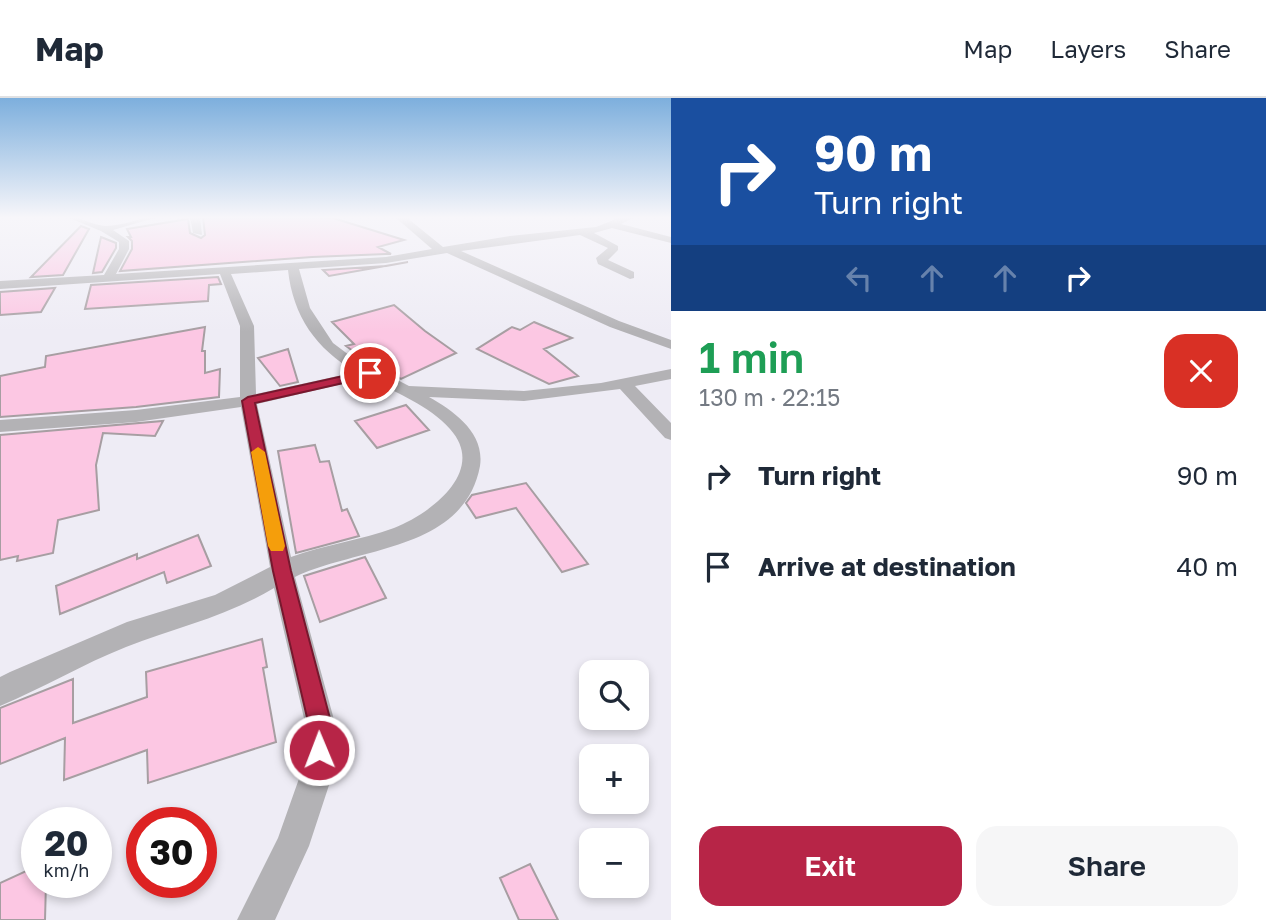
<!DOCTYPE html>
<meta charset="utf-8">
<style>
:root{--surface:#fff;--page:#f6f6f7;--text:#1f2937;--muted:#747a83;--line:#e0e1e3;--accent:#b72547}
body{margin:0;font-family:"Golos Text",sans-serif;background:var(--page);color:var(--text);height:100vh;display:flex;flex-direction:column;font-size:26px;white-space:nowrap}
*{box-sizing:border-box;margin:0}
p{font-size:23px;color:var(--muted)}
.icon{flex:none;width:38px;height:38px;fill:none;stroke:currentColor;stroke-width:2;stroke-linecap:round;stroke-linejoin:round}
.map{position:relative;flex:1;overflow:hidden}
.details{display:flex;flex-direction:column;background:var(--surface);width:595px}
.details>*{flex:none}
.guide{background:#1a4fa0;color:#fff;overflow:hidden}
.controls{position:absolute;left:579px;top:562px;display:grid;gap:14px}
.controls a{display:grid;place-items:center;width:70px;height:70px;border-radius:14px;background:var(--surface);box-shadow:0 4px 10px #0003;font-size:35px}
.speed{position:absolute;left:21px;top:709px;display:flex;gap:14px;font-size:35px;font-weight:700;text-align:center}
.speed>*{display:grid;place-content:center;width:91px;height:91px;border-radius:50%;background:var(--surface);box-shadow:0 4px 10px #0003;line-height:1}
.speed small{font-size:18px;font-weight:400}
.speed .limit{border:10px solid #d22;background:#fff;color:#111}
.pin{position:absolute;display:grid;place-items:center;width:60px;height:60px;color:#fff;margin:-30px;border:4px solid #fff;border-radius:50%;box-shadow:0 2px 7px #0007}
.me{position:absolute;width:77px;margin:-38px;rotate:359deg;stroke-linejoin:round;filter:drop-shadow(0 0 5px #0008)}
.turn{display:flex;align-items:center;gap:24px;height:147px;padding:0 28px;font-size:32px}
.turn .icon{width:91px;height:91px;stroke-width:2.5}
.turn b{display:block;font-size:49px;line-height:60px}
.lanes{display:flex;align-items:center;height:66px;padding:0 28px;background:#0003;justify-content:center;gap:35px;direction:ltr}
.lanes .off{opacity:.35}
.round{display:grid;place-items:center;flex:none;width:74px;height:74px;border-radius:21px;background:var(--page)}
.summary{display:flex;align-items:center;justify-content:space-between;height:119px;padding:0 28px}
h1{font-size:42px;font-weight:600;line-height:52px;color:#1e9e55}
.button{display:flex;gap:14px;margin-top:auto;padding:14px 28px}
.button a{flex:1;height:80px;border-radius:21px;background:var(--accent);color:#fff;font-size:28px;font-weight:600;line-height:80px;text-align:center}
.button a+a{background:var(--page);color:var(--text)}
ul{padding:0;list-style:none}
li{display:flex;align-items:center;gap:21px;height:91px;padding:0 28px}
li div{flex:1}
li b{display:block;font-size:26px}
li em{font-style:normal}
header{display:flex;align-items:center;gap:42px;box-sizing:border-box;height:98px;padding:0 35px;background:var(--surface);border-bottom:2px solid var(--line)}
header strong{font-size:33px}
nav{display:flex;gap:38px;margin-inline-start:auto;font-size:24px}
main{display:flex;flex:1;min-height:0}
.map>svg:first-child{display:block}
</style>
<header>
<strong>Map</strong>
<nav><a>Map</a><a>Layers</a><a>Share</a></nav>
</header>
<main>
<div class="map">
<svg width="671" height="822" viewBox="0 0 671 822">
<rect width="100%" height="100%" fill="#eeecf5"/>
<path fill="#fcc7e3" stroke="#a79ea2" stroke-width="2" d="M 203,119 L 333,120 L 404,142 L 378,149 L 391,156 L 386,156 L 312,159 L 120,173 L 132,151 L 132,143 L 128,139 L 131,139 L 127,131 L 188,121 L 190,135 L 201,140 L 205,137 Z
M 81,128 L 89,131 L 63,177 L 31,179 Z
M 101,139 L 116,145 L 116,150 L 102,174 L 93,175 Z
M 408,164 L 329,178 L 323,172 L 386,168 Z
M 218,179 L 221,186 L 209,187 L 208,203 L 85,211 L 91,187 Z
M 55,190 L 41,214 L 0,217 L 0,194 Z
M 394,207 L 425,233 L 456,255 L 401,281 L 368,264 L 346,248 L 354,246 L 332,224 Z
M 534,224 L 572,240 L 544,251 L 578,278 L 549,286 L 477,251 L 512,229 L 520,232 Z
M 205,229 L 202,253 L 205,253 L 205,275 L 220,271 L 219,299 L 136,309 L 0,319 L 0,278 L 45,269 L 46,258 Z
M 288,251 L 298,284 L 280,288 L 258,260 Z
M 406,307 L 429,332 L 377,350 L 355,323 Z
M 163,323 L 155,338 L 103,335 L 96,367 L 99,412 L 58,422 L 53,455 L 17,463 L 18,458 L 0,462 L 0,337 Z
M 315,347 L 320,364 L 329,363 L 342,413 L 347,411 L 359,438 L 296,455 L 278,353 Z
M 526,385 L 588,466 L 562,474 L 516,410 L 476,420 L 466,405 L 472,397 Z
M 198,437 L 211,468 L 167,485 L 164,474 L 60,516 L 56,488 L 137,456 L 137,461 Z
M 365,459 L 386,500 L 320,524 L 304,478 Z
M 262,541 L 267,569 L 263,570 L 276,644 L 148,685 L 147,652 L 64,682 L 65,640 L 0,666 L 0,610 L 73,581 L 73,625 L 147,599 L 146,574 Z
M 530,766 L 558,822 L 519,822 L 500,780 Z
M 37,768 L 37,784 L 46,784 L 45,822 L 0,822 L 0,785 Z"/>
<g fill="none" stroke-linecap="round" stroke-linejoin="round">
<path fill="#b3b2b5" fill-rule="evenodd" d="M 67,119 C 82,119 94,128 106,128 C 123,128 140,119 158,119 L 113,132 L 129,143 L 129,151 L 116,176 L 386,159 L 432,151 L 395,119 L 406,119 L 443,149 L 510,138 L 596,129 L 621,119 L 635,119 L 621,126 L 671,139 L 671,145 L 612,130 L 594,135 L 618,148 L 618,152 L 608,162 L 634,174 L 634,180 L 630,181 L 598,166 L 596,160 L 608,150 L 580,137 L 461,153 L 619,223 L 671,242 L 671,251 L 610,229 L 447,155 L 386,165 L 299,171 L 310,210 L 333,245 L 349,257 L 409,288 L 524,293 L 601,285 L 671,271 L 671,281 L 635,288 L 671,325 L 671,342 L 665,340 L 620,291 L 524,303 L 429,299 C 454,313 485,335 480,368 C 464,454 356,449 295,479 L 336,629 L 333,675 L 309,748 L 275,822 L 237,822 L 278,740 L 301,675 L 306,629 L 274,490 C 226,519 177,529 126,549 C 83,566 43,590 0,608 L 0,579 L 10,574 L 127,524 L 215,497 L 270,469 L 241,309 L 136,324 L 0,334 L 0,322 L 136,312 L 240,299 L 240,228 L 220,176 L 0,191 L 0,183 L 104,177 L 119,151 L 119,144 L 101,133 ZM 288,172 C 293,218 316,251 356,274 L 256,296 L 254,228 L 231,176 ZM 368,280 C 395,294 430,308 450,331 C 488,373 430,416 394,430 C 361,442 324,447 291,459 L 257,306 Z
M 190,119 L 200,119 L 202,137 L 193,135 Z"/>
</g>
<linearGradient id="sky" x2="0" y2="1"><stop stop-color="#7dafdd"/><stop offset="0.51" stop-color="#f7f6fa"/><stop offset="1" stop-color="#f7f6fa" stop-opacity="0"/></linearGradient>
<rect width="671" height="234" fill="url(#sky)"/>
<path fill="#b72547" stroke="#77182e" stroke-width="2" d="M 370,272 L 376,275 L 374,278 L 255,305 L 291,473 L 332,628 L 327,660 L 319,663 L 311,660 L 307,652 L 309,628 L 273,473 L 242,303 L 248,299 Z"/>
<path fill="#f59e0b" d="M 258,349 L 265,354 L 285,448 L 283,453 L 271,453 L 268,448 L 251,354 Z"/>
</svg>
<div class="controls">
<a><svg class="icon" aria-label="search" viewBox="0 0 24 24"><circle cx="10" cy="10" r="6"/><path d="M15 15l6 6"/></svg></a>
<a>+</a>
<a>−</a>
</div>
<div class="speed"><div>20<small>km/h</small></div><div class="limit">30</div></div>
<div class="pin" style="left:370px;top:275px;background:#d93025"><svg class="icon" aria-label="arrive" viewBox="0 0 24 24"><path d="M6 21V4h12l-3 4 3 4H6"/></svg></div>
<svg class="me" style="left:319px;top:652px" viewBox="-20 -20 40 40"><circle r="17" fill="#b72547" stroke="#fff" stroke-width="3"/><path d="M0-11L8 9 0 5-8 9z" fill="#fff"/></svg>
</div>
<section class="details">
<div class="guide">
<div class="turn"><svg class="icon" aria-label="right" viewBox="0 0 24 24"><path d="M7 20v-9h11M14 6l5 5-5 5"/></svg><div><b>90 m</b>Turn right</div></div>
<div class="lanes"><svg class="icon off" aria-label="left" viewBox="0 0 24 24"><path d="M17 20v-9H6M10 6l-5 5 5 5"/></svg><svg class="icon off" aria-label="ahead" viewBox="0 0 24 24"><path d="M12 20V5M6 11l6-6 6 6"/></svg><svg class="icon off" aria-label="ahead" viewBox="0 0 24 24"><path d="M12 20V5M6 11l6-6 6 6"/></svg><svg class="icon" aria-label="right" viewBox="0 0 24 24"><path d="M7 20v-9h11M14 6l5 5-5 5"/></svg></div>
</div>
<div class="summary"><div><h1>1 min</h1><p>130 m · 22:15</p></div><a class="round" style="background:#d93025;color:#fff"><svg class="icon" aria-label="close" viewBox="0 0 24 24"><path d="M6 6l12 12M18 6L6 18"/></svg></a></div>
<ul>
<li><svg class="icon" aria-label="right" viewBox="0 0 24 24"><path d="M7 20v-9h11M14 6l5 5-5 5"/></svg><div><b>Turn right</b></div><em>90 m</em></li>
<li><svg class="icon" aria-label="arrive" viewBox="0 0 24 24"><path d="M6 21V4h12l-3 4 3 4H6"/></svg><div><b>Arrive at destination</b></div><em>40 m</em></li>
</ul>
<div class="button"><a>Exit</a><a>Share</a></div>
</section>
</main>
